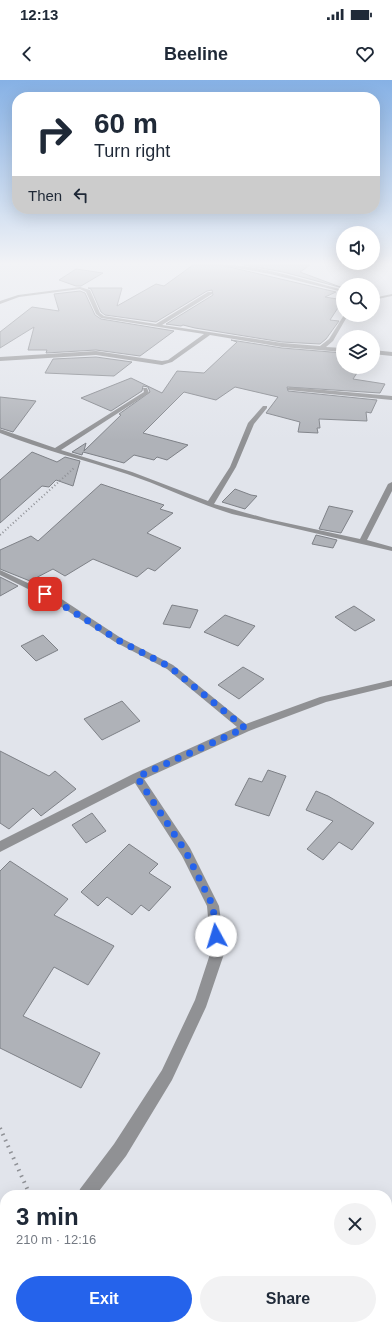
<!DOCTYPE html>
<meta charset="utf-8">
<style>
:root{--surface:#fff;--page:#f2f2f3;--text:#1f2937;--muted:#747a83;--accent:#2563eb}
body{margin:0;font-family:Arial,sans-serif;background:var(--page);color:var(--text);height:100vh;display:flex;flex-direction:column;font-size:15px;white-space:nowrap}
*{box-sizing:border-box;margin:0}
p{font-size:13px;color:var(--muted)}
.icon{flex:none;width:22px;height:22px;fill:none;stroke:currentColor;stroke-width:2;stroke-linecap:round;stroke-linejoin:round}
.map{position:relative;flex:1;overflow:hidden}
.panel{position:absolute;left:0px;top:1110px;width:392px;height:140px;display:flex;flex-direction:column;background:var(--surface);border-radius:16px 16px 0 0;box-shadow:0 4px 16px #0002}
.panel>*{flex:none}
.guide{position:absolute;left:12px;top:12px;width:368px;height:122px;border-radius:16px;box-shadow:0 4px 16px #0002;background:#fff;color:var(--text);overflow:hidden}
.tools{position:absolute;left:336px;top:146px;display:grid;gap:8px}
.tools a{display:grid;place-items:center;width:44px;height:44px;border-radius:50%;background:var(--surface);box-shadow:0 4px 16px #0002;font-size:20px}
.pin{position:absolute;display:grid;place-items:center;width:34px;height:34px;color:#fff;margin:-17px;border-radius:8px;box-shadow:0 2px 6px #0006}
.me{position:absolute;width:44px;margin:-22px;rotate:354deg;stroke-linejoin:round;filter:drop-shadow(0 0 3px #0008)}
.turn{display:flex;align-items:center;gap:14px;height:84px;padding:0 16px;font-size:18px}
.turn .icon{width:52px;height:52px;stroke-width:2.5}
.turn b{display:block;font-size:28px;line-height:34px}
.then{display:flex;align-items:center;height:38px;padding:0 16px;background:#0003;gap:8px;font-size:15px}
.round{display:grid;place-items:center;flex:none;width:42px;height:42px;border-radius:21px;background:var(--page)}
.headline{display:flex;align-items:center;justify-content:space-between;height:68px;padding:0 16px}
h1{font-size:24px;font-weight:700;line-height:30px}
.button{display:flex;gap:8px;margin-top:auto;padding:8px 16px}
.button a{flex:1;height:46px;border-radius:24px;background:var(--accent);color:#fff;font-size:16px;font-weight:700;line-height:46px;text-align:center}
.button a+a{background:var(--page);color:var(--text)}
.status{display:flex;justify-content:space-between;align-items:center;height:28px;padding:0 20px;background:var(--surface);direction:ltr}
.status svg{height:11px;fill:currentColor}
header{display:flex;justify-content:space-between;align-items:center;height:52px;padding:0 16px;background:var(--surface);font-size:18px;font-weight:700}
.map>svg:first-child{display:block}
</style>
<div class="status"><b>12:13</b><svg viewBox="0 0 49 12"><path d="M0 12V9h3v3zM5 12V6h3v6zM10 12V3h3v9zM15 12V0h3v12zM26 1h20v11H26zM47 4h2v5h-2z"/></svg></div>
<header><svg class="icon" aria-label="back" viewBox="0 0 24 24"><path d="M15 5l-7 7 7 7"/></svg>Beeline<svg class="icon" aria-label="heart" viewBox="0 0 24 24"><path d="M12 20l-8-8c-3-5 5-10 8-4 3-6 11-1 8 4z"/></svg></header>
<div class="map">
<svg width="392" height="1250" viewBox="0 0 392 1250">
<rect width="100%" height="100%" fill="#e1e4eb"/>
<path fill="#afb2b8" stroke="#7e8187" d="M 193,185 L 221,185 L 336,212 L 325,217 L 343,220 L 330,240 L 339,241 L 326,259 L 320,264 L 282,262 L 195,248 L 183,245 L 181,246 L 166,244 L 213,215 L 212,210 L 207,211 L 156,242 L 105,235 L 101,232 L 91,209 L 88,208 L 122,208 L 117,226 L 156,204 L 164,206 Z
M 244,185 L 310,185 L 300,192 L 343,208 L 283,192 Z
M 76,189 L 103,193 L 81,206 L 76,206 L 59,200 Z
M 80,211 L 85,213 L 95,235 L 101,239 L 174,251 L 140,276 L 96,270 L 46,273 L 47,270 L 28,270 L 34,247 L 0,268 L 0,252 L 32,227 L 59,231 L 54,214 Z
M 231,260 L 282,268 L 343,273 L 343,287 L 361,287 L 353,299 L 385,304 L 380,313 L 287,307 L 288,311 L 377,320 L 371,333 L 366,332 L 367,341 L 319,339 L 320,348 L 317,348 L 318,353 L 298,352 L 300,342 L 266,333 L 278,317 L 235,307 L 216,320 L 184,312 L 143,353 L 188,365 L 167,380 L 157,377 L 154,380 L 134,375 L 124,383 L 83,372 L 82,375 L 72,372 L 86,363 L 84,371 L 121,335 L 119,334 L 150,312 L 148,307 L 143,306 L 142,311 L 111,331 L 81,318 L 131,298 L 162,313 L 177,291 L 204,293 L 237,262 Z
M 96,277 L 132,282 L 114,296 L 45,293 L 53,279 Z
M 0,317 L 36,321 L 13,352 L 0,348 Z
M 32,372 L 57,382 L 65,377 L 80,381 L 73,406 L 56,400 L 49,407 L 42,406 L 0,443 L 0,400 Z
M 101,404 L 164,425 L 160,429 L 173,433 L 147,453 L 181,468 L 155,491 L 148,488 L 137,497 L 93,479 L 65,496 L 53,489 L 30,501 L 0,489 L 0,470 L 31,456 L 38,461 Z
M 235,409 L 251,415 L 257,416 L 245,429 L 222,422 Z
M 329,426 L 353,431 L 341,453 L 319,449 Z
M 316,455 L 337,460 L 333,468 L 312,464 Z
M 0,497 L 18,506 L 0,516 Z
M 172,525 L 198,530 L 190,548 L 163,544 Z
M 354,526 L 375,540 L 355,551 L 335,537 Z
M 225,535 L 255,546 L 238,566 L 204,552 Z
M 43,555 L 58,570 L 36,581 L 21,566 Z
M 243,587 L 264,599 L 239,619 L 218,605 Z
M 122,621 L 140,641 L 102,660 L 84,639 Z
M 0,671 L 49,696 L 55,691 L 76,709 L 41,736 L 33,728 L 9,749 L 0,743 Z
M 268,690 L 286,696 L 269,736 L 235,725 L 249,698 L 262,702 Z
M 316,711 L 328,716 L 374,743 L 352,770 L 339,762 L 323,780 L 307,769 L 333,741 L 306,730 Z
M 92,733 L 106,751 L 86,763 L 72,745 Z
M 129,764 L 158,784 L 149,793 L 171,807 L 149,831 L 141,825 L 132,835 L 107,817 L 98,826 L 81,812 Z
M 10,781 L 68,819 L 54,835 L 114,866 L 88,905 L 54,887 L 23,936 L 100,973 L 81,1008 L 0,968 L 0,791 Z"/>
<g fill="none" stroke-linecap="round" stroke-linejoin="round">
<path stroke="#8f9196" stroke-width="2" stroke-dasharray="1 2.5" stroke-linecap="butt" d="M 0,455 L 74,388"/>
<path stroke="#8f9196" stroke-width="4" stroke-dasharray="1.5 5" stroke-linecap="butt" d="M 0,1048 L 30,1115"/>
<path fill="#909194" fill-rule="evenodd" d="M 222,185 C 262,185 304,200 343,210 L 343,212 L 270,194 Z
M 80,207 L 90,210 L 100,233 L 104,236 L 156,244 L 208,212 L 212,212 L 212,214 L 162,245 L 282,263 L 320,266 L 329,259 L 344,235 L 348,235 L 333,261 L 326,267 L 343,268 L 343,272 L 282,267 L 210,255 L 172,282 L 162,285 L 96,275 L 0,281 L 0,277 L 96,271 L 162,281 L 168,280 L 204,254 L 101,238 L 96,234 L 86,212 L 80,209 L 19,217 L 0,224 L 0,221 L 18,215 Z
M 392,214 L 392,216 L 373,220 L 373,218 Z
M 373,270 L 392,272 L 392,276 L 373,274 Z
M 290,307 L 392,316 L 392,320 L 288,310 L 288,308 Z
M 143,308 L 147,308 L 149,313 L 61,370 L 132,392 L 208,421 L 230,387 L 248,343 L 263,326 L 267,326 L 267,328 L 254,344 L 236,387 L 214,424 L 268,439 L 360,459 L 388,404 L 392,402 L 392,411 L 367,460 L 392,467 L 392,471 L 232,434 C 196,423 163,406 127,394 C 85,380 42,370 0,353 L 0,349 L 55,368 L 144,312 Z
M 0,490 L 60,518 L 121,558 L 173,585 L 246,644 L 320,617 L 392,600 L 392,606 L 326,622 L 249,651 L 144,699 L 190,768 L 219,826 L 225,871 L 206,927 L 172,1000 L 126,1076 L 96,1115 L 78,1115 L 80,1109 L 114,1064 L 162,990 L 195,920 L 211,871 L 207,826 L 182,776 L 135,703 L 0,772 L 0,761 L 133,694 L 237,647 L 167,589 L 115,562 L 54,522 L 0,495 Z
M 5,1211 L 5,1234 L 0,1236 L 0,1213 Z"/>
</g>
<linearGradient id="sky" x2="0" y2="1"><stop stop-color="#86b1e5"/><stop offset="0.51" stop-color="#f2f3f6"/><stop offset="1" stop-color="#f2f3f6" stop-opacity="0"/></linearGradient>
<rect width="392" height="360" fill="url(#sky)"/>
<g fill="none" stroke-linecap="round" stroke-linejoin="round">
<path stroke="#2563eb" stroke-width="7" stroke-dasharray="0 12.6" d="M 45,514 L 118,560 L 170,587 L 245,648 L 137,697 L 186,772 L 213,826 L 216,856"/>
</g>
</svg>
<div class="tools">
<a><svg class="icon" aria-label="sound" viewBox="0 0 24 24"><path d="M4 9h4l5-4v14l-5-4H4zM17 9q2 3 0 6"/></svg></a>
<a><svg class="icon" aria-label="search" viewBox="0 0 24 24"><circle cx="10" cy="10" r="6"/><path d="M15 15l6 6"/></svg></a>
<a><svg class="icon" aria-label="layers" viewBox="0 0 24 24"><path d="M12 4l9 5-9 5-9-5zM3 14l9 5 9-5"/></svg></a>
</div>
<div class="pin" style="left:45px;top:514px;background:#d93025"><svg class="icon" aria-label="arrive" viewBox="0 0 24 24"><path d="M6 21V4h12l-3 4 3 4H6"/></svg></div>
<svg class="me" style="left:216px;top:856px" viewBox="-20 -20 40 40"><circle r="19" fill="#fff"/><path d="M0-13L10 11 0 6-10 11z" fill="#2563eb"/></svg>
<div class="guide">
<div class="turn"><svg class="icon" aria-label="right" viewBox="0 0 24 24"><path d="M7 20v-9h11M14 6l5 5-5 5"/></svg><div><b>60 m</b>Turn right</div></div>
<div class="then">Then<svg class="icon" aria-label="left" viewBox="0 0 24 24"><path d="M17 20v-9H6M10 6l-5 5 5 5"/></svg></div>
</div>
<section class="panel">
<div class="headline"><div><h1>3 min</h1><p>210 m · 12:16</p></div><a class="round"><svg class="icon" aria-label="close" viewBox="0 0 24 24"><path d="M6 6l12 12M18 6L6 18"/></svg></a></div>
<div class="button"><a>Exit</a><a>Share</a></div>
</section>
</div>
